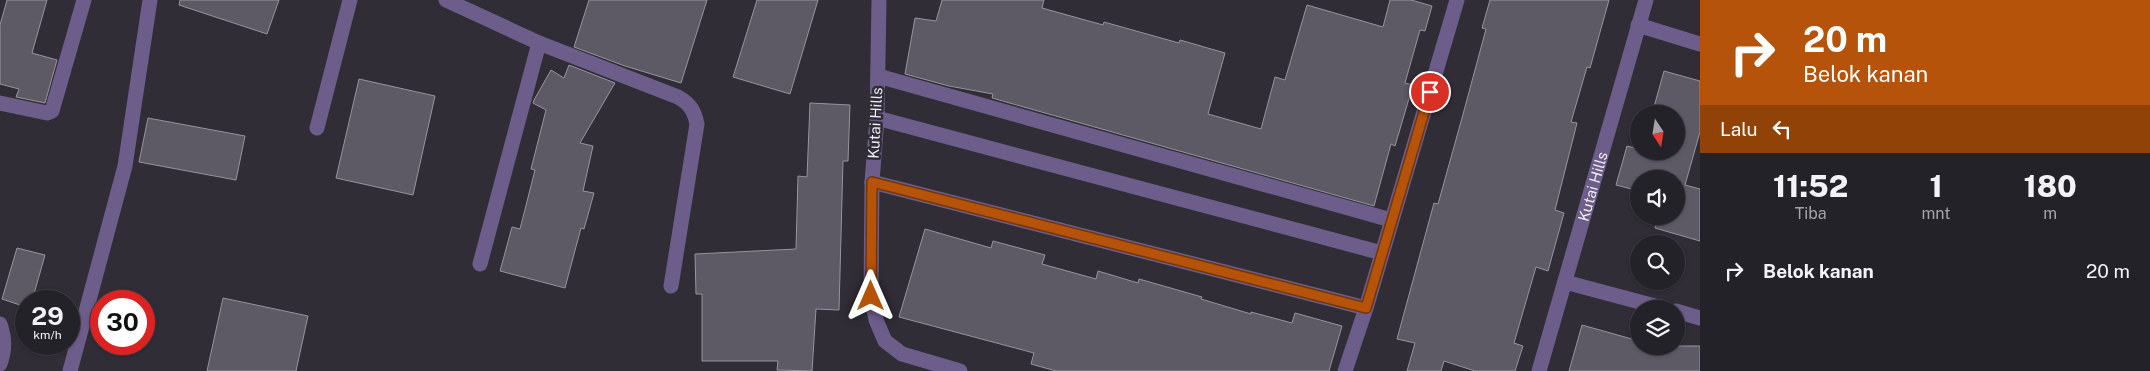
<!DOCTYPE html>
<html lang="id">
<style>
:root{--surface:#242229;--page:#302f35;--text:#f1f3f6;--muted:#a3a4a8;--line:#413f46}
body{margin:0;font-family:"Public Sans",sans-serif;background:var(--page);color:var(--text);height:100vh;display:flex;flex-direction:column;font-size:19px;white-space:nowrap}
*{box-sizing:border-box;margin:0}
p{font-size:16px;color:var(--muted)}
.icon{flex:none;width:28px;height:28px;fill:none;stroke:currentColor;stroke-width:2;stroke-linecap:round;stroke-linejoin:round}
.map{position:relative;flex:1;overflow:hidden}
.details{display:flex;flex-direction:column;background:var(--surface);width:450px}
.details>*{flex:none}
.hud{background:#b45309;color:#fff;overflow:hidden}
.needle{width:32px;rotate:168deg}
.controls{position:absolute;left:1630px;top:105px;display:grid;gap:10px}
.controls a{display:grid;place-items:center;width:55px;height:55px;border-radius:50%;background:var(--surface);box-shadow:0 1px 4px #0004,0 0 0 1px var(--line);font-size:25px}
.speed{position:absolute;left:15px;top:290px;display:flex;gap:10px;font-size:25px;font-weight:700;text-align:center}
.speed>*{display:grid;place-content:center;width:65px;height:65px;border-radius:50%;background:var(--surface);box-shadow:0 1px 4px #0004,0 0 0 1px var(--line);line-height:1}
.speed small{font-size:12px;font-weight:400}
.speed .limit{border:8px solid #d22;background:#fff;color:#111}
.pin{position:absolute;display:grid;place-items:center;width:42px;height:42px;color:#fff;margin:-21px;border:2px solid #fff;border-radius:50%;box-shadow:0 1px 5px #0007}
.me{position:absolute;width:55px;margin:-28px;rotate:0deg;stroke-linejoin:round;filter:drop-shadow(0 0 4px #0008)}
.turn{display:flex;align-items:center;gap:18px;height:105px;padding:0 20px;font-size:22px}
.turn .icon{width:65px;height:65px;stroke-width:2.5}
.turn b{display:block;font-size:35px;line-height:42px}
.then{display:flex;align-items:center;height:48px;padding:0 20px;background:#0003;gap:10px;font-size:19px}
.eta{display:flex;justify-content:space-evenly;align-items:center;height:85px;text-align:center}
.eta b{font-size:30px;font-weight:800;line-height:35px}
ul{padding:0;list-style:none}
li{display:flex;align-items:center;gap:15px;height:65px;padding:0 20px}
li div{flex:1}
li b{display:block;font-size:19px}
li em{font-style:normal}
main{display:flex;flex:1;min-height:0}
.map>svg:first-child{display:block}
</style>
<main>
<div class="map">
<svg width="1700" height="371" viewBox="0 0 1700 371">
<rect width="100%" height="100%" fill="#302d37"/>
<path fill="#5d5a65" stroke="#97939f" d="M 7,0 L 47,0 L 32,53 L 57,60 L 45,103 L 16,97 L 19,89 L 0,84 L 0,25 Z
M 180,0 L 279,0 L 267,34 L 179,5 Z
M 589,0 L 707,0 L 681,83 L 625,66 L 574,47 Z
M 757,0 L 818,0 L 790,94 L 733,77 Z
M 942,0 L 1044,0 L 1042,8 L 1103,25 L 1104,22 L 1179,43 L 1180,40 L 1225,53 L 1208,114 L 1261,129 L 1275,77 L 1285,80 L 1307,5 L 1383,27 L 1390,0 L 1411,0 L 1432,6 L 1425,31 L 1420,30 L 1405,83 L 1413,85 L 1395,146 L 1391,144 L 1374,206 L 992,98 L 993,94 L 949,86 L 905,74 L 915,18 L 936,21 Z
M 1490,0 L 1609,0 L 1590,68 L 1587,67 L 1571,122 L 1577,123 L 1555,210 L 1564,213 L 1548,271 L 1536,267 L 1514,343 L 1523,346 L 1515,371 L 1475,371 L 1444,361 L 1441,371 L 1407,371 L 1415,343 L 1397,339 L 1434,203 L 1438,204 L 1462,118 L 1486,29 L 1482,28 Z
M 569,65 L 615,83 L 580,143 L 593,146 L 583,191 L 594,193 L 584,229 L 581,228 L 565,288 L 500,271 L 512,227 L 520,229 L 535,170 L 531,169 L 546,110 L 533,103 L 534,100 L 551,70 L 564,78 Z
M 1664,71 L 1700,81 L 1700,132 L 1685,185 L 1700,189 L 1700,241 L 1655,228 L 1658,216 L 1676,216 L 1676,179 L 1639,179 L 1639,191 L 1616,185 L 1627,146 L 1639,149 L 1639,151 L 1676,151 L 1676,114 L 1652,114 Z
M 359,79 L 435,96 L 413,195 L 336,178 Z
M 810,103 L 850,105 L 848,161 L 843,161 L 839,310 L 816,309 L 812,371 L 777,370 L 778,361 L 702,361 L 702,294 L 696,294 L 695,254 L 796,249 L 798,176 L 807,177 Z
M 148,118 L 245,136 L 236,180 L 139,162 Z
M 925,229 L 991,248 L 993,241 L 1045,255 L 1042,264 L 1096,279 L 1098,271 L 1138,283 L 1139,279 L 1202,297 L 1201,299 L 1251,314 L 1251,312 L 1292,323 L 1295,313 L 1342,326 L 1329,371 L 1056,371 L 1031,364 L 1034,353 L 899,317 Z
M 17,248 L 45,255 L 32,301 L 26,301 L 26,307 L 2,299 Z
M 223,298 L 308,316 L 296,371 L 207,371 Z
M 1582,325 L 1639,341 L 1639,346 L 1700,346 L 1700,371 L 1569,371 Z"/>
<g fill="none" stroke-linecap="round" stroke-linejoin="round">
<g stroke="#6c5d8a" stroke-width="15">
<path d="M 446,0 L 539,43 L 678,97 C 690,104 694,110 697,124 L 671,286"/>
<path d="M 879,0 L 877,118 L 872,182 L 871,296 L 876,320 L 885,341 L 902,354 L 960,371"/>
<path d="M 1638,25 L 1700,44"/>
<path d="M 878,76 L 1391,220"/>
<path d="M 0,103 L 47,113 L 52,111 L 84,0"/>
<path d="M 877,118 L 1382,253"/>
<path d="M 317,128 L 350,0"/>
<path d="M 872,182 L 1366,308"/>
<path d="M 480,264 L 539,43"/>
<path d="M 1565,282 L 1666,309"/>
<path d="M 1676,311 L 1700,318"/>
<path d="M 0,324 C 5,339 5,349 0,364"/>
<path d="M 70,371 L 125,166 L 150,0"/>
<path d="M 1345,371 L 1366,308 L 1457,0"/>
<path id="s1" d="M 1539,371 L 1646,0"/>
</g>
</g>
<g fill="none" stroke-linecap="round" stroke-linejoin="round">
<g stroke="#753606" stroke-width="12">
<path id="route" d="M 871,296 L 872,182 L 1366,308 L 1430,92"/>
</g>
<use href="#route" stroke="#b45309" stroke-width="9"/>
</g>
<g text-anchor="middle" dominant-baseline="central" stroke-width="5" stroke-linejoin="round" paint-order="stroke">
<g font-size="15" fill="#f0eef5" stroke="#302d37">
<text transform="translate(875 123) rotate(-87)">Kutai Hills</text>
<text stroke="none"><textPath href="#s1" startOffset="192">Kutai Hills</textPath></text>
</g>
</g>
</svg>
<div class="controls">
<a><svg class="needle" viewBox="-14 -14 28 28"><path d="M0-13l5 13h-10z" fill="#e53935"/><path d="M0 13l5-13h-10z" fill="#a3a4a8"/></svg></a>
<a><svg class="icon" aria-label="sound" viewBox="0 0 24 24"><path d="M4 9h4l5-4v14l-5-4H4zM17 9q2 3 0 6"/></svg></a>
<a><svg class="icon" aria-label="search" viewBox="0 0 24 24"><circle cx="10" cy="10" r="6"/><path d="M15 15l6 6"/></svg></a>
<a><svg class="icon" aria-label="layers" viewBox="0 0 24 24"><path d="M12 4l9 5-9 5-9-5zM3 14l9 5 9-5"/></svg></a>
</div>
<div class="speed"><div>29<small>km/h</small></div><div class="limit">30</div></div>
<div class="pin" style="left:1430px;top:92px;background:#d93025"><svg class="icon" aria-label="arrive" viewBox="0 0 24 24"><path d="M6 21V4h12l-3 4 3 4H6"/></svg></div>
<svg class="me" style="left:871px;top:296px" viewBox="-20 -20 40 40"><path d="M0-17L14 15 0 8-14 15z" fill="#b45309" stroke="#fff" stroke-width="4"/></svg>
</div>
<section class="details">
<div class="hud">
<div class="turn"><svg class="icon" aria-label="right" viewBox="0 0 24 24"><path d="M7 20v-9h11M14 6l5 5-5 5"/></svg><div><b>20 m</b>Belok kanan</div></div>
<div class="then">Lalu<svg class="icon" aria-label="left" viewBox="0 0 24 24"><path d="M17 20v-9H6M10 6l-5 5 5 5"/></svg></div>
</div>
<div class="eta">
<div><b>11:52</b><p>Tiba</p></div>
<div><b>1</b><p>mnt</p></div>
<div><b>180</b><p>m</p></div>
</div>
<ul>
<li><svg class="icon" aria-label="right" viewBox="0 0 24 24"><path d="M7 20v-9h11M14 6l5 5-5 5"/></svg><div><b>Belok kanan</b></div><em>20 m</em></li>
</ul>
</section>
</main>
